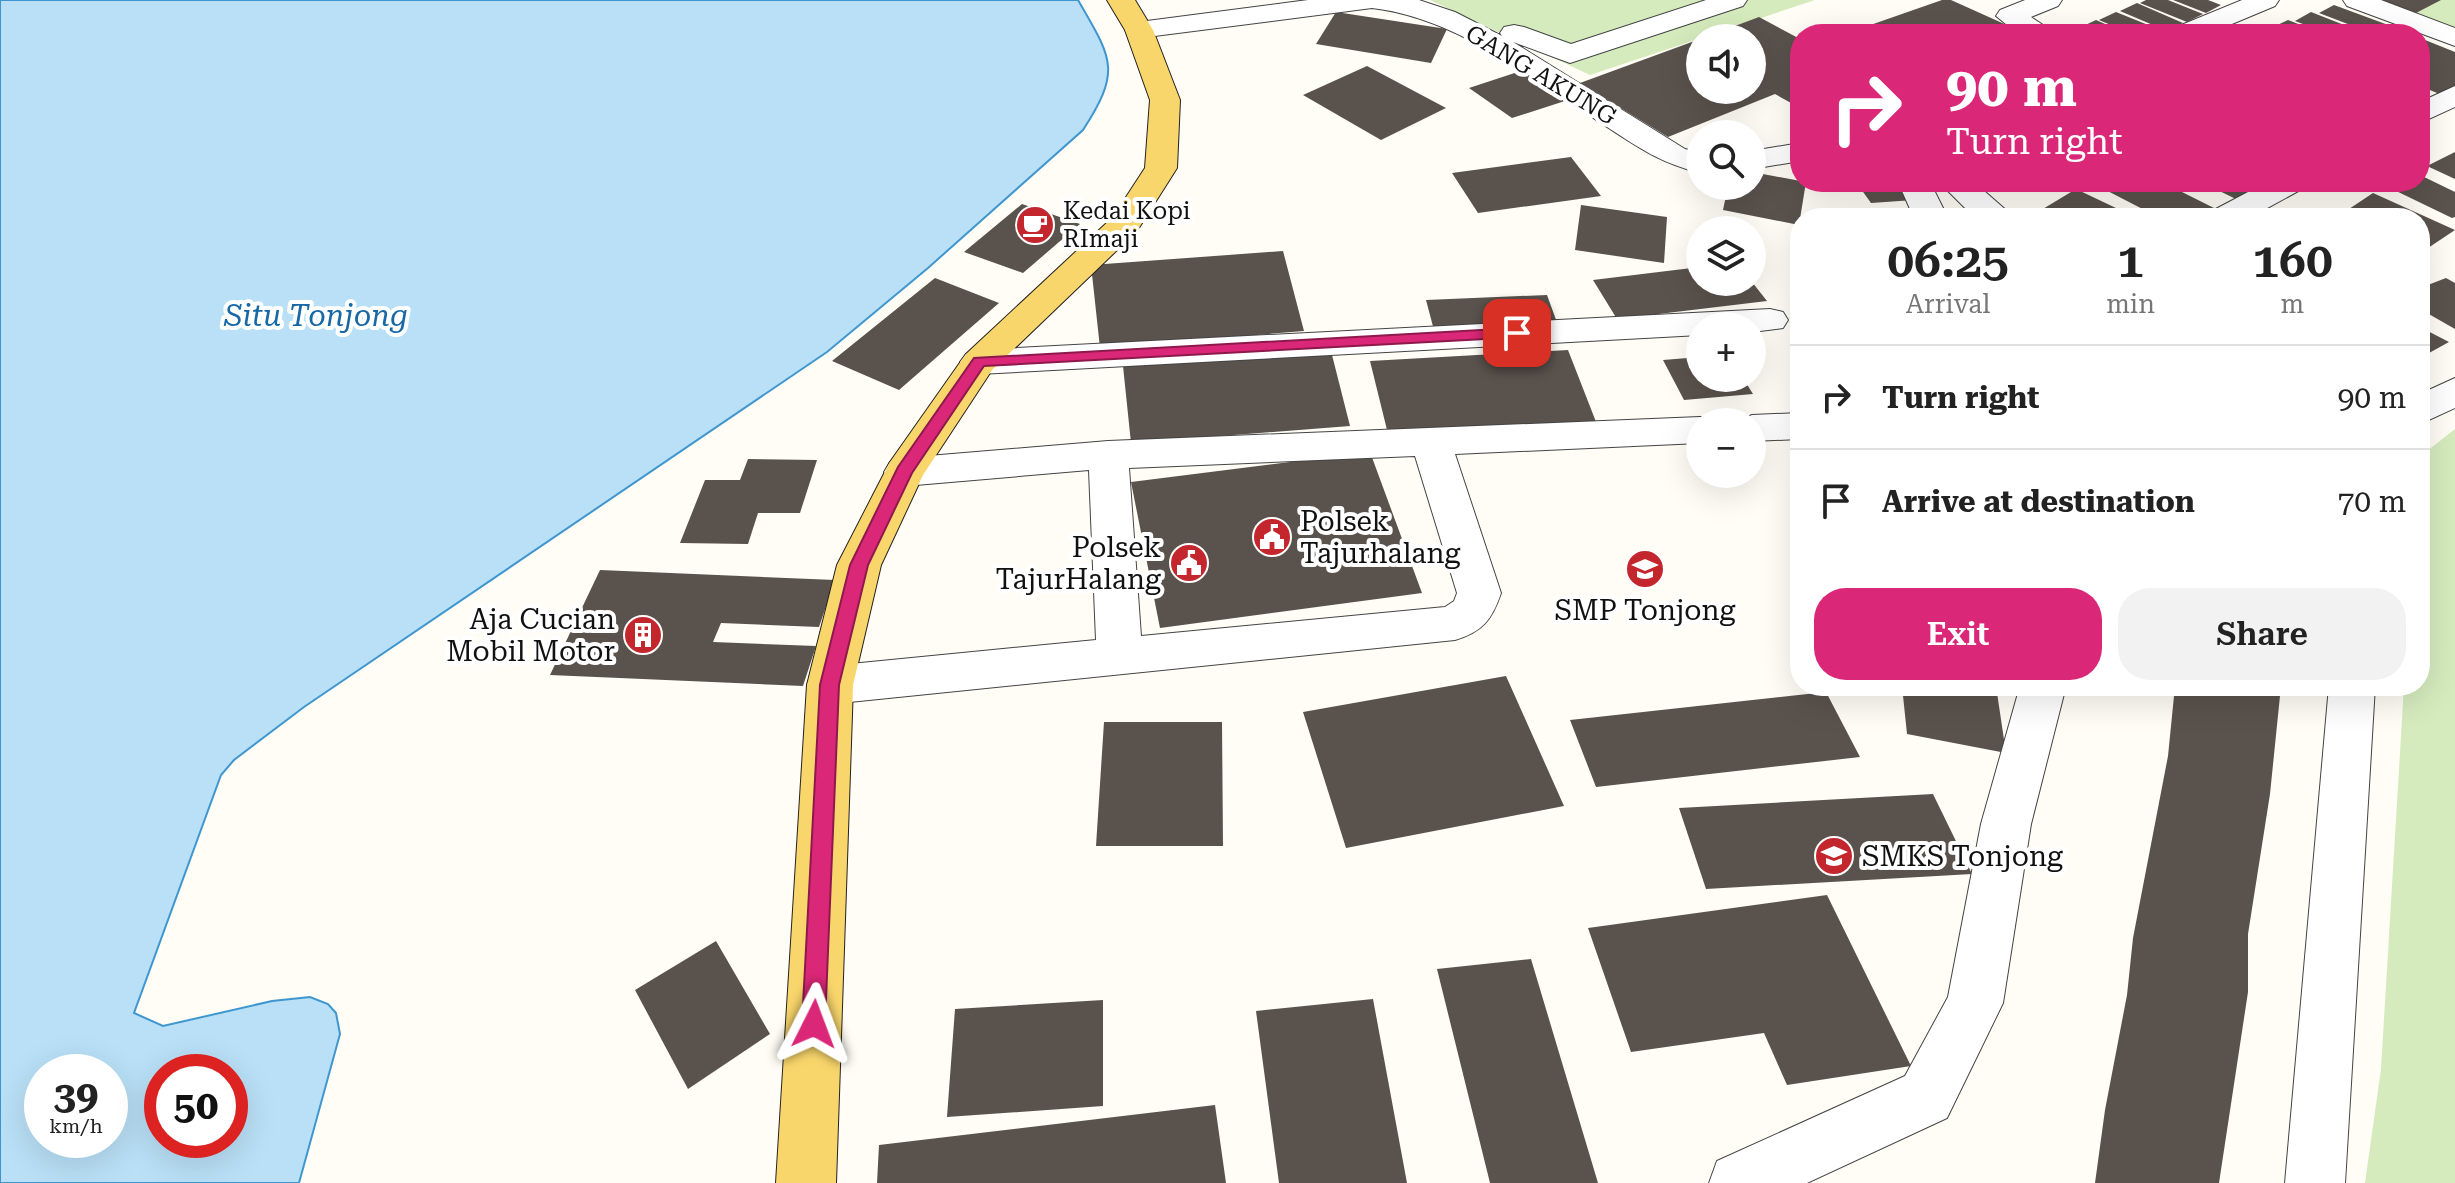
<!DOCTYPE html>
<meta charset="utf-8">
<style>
:root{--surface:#fff;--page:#f2f2f2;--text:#222;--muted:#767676;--line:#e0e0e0;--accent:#db2777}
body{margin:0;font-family:"Roboto Serif",serif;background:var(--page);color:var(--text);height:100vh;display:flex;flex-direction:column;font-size:30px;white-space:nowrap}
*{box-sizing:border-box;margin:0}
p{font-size:26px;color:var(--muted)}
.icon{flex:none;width:44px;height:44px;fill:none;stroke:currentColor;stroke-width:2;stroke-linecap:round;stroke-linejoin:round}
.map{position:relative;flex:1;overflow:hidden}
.details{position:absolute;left:1790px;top:208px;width:640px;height:488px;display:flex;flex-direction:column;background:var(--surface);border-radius:32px;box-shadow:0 8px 32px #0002}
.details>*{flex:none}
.banner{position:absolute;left:1790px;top:24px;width:640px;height:168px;border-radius:32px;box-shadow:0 8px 32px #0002;background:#db2777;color:#fff;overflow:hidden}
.controls{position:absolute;left:1686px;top:24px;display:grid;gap:16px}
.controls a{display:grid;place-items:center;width:80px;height:80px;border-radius:50%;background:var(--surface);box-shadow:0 8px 32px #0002;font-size:40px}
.speed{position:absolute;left:24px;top:1054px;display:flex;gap:16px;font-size:40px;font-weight:700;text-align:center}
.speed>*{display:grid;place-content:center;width:104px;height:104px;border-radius:50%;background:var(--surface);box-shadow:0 8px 32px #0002;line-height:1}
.speed small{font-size:20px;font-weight:400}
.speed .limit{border:12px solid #d22;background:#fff;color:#111}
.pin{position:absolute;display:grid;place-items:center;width:68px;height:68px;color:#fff;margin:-34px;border-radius:16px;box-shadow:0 4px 12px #0006}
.me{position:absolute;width:88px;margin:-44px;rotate:3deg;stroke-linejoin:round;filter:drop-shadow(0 0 6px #0008)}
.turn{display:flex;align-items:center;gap:28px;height:168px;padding:0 24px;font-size:36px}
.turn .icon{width:104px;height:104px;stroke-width:2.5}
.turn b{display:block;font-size:56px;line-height:68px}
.eta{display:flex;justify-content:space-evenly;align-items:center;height:136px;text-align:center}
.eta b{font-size:48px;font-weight:600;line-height:56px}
.cta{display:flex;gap:16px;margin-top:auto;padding:16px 24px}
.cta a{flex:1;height:92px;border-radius:32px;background:var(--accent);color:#fff;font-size:32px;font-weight:600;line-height:92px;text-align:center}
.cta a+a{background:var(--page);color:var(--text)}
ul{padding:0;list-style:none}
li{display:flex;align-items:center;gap:24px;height:104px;padding:0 24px;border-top:2px solid var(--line)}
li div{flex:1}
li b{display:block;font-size:30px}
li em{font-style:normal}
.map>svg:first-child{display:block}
</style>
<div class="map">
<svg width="2455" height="1183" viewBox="0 0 2455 1183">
<rect width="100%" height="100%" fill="#fffdf5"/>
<path fill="#d5ebbd" d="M 1430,0 L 1815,0 L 1590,75 Z
M 2376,0 L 2455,0 L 2455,31 Z
M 2455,429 L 2455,1183 L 2365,1183 L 2381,1069 L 2404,686 L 2420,686 L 2420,497 L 2427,451 Z"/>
<path fill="#b9e0f7" stroke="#3f96cf" stroke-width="2" fill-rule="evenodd" d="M 0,0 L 1078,0 C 1112,59 1122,70 1083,130 L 928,268 L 827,352 L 304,707 L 234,760 L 221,775 L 134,1013 L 163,1026 L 272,1001 L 310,997 L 328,1004 L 336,1013 L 340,1034 L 299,1183 L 0,1183 ZM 110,1072 L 110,1140 L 42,1140 L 42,1072 ZM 230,1072 L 230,1140 L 162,1140 L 162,1072 Z"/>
<path fill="#5a524d" d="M 1942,0 L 1951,0 L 2011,27 L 1993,34 L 1868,34 L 1859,29 Z
M 2146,0 L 2168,0 L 2203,14 L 2187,22 L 2140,3 Z
M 2173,0 L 2208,0 L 2221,5 L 2206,13 Z
M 2382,0 L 2441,0 L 2416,13 Z
M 2137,3 L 2183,23 L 2167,31 L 2120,11 Z
M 2334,5 L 2399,29 L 2390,34 L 2374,34 L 2319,13 Z
M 1336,12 L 1447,29 L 1431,63 L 1316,44 Z
M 2116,12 L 2163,31 L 2132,34 L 2099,20 Z
M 2311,12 L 2367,34 L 2329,34 L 2295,21 Z
M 1759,17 L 1800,39 L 1800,108 L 1775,94 L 1668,137 L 1580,83 L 1700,39 L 1700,90 L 1752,90 L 1752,38 L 1703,38 Z
M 2096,20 L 2128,34 L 2092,34 L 2079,28 Z
M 2288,20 L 2324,34 L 2286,34 L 2271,28 Z
M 2420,38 L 2455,52 L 2455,88 L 2442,95 L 2420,86 Z
M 1367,66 L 1446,108 L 1381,140 L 1303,95 Z
M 1527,69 L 1571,99 L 1512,118 L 1469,88 Z
M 2455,152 L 2455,179 L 2427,166 Z
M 1571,157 L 1601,196 L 1478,213 L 1452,173 Z
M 1752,172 L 1806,182 L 1799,225 L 1723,210 L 1728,186 L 1752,186 Z
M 2420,175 L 2455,192 L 2455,217 L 2452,218 L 2390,188 L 2403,182 L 2420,182 Z
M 1856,182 L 1900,182 L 1914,200 L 1871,203 Z
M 2102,182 L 2162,182 L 2218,210 L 2203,218 L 2160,218 L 2096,185 Z
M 2201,182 L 2245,182 L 2262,190 L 2240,201 Z
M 2076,189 L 2137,218 L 2028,218 Z
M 2373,193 L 2455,230 L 2422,252 L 2420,218 L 2347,218 L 2340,215 Z
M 1022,204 L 1080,224 L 1023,273 L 964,252 Z
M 1581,205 L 1667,217 L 1664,263 L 1575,250 Z
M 1283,251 L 1304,331 L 1100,348 L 1091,265 Z
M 1700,267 L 1700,282 L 1752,282 L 1767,301 L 1617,319 L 1593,280 Z
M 935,278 L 999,303 L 899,390 L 832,361 Z
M 2446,278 L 2455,283 L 2455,329 L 2420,309 L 2420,288 Z
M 1547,295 L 1559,328 L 1435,334 L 1426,300 Z
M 2420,327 L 2449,342 L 2420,358 Z
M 1568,350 L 1598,427 L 1389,438 L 1370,361 Z
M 1331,351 L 1350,426 L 1131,443 L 1123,366 Z
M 1700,357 L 1700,378 L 1743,378 L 1753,394 L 1684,400 L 1663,360 Z
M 1370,452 L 1422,593 L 1160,628 L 1131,482 Z
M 748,459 L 817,460 L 800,513 L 758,513 L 748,544 L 680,543 L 705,480 L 740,480 Z
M 600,570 L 835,580 L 819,627 L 721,623 L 713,642 L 816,646 L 803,686 L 550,675 Z
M 1506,676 L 1564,806 L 1346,848 L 1303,712 Z
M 1902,686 L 1996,686 L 2006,753 L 1907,734 Z
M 2175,686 L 2281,686 L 2270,794 L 2248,934 L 2248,992 L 2219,1183 L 2095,1183 L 2105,1110 L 2127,995 L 2133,938 L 2168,756 Z
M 1826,692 L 1860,757 L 1596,787 L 1570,720 Z
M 1104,722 L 1222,722 L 1223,846 L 1096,846 Z
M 1933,794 L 1972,874 L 1706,889 L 1679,808 Z
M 1827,895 L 1911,1066 L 1787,1085 L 1764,1033 L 1631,1052 L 1588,928 Z
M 716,941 L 770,1034 L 688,1089 L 635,990 Z
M 1531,959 L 1598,1183 L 1490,1183 L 1437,969 Z
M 1373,999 L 1407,1183 L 1279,1183 L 1256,1011 Z
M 1103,1000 L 1103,1106 L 947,1117 L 955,1009 Z
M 1215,1105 L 1226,1183 L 877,1183 L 879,1145 Z"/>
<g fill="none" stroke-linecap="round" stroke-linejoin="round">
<g stroke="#444" stroke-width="2">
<path id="minor" d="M 1308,0 L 1419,0 L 1455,12 L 1502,36 L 1500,33 L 1504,27 L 1514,25 L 1524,27 L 1571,44 L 1706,0 L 1747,0 L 1743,6 L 1570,63 L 1513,42 L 1685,149 L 1700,153 L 1700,173 C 1659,162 1641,149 1607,127 C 1535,81 1459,18 1372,8 L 1139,38 L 1129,36 L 1125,30 L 1129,24 L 1139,22 Z
M 2025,0 L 2062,0 L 2058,6 L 2031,17 L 2046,27 L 2049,34 L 2018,34 L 1996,16 L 2000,10 Z
M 2242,0 L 2279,0 L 2275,6 L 2208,34 L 2170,34 L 2174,28 Z
M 2343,0 L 2381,0 L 2455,28 L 2455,46 L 2347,6 Z
M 2455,86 L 2455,107 L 2420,123 L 2420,102 Z
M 1800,143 L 1800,161 L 1752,169 L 1752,151 Z
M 1898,182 L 1930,182 L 1948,218 L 1914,218 Z
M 1939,182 L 1974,182 L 2015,218 L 1975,218 Z
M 2267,182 L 2307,182 L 2302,189 L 2249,218 L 2207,218 L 2212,211 Z
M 1770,309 L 1783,312 L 1788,320 L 1783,328 L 1752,332 L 1752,326 L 1700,326 L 1700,335 L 979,374 L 966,370 L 960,362 L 966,354 L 979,350 Z
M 2455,378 L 2455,408 L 2420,424 L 2420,394 Z
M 1800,413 L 1800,439 L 1752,441 L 1752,422 L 1736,422 L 1752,415 Z
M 1700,417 L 1715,422 L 1700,422 L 1700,443 L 1455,454 L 1501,593 C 1492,620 1482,632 1455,640 L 830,704 L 813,698 L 807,685 L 813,672 L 830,666 L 1096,640 L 1089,470 L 904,486 L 890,482 L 884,472 L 890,462 L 904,458 L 1108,441 ZM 1415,456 L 1457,593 L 1454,601 L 1445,607 L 1141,636 L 1129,468 Z
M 2020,686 L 2066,686 L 2031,824 L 2003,1003 L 1947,1118 L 1807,1183 L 1709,1183 L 1717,1161 L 1905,1076 L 1948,997 L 1981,824 Z
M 2329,686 L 2375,686 L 2345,1183 L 2285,1183 Z"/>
</g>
<g stroke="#222" stroke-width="2">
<path id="major" d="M 1107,0 L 1135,0 L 1153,30 L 1180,100 L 1177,168 L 1137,231 L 992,370 L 923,475 L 881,565 L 853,685 L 836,1183 L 776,1183 L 807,685 L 837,565 L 890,462 L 966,354 L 1113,217 L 1145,168 L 1150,100 L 1125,30 Z"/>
</g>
<use href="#minor" fill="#fff" fill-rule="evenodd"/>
<use href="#major" fill="#f9d66b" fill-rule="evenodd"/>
</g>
<path fill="#db2777" stroke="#8e194d" stroke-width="2" d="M 1517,328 L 1522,330 L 1522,337 L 984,366 L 912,473 L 868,565 L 839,685 L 825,1024 L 822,1032 L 814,1035 L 805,1032 L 802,1024 L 820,685 L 850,565 L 898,467 L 974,358 Z"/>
<defs>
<g id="cafe-disc" transform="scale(2)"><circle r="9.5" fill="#c4262e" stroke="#fff"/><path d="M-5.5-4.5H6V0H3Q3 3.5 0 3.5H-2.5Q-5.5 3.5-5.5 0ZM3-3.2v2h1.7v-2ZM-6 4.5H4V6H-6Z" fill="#fff"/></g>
<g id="civic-disc" transform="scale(2)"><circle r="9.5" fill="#c4262e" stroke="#fff"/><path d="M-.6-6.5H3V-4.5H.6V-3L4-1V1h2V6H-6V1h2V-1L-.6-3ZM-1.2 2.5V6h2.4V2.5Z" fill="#fff"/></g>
<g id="school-disc" transform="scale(2)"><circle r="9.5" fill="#c4262e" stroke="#fff"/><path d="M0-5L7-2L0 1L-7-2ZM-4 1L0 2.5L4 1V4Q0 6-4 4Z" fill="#fff"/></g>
<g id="building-disc" transform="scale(2)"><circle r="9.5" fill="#c4262e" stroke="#fff"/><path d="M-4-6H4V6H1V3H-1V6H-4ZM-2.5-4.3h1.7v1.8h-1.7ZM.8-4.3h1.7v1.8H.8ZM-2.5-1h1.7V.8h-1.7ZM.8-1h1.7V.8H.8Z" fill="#fff"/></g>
</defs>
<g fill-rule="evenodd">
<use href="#cafe-disc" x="1035" y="225"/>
<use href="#civic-disc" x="1272" y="537"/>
<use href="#civic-disc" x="1189" y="563"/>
<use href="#school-disc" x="1645" y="569"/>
<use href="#building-disc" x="643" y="635"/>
<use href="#school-disc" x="1834" y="856"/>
</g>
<g text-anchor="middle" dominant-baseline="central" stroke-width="8" stroke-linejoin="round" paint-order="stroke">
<g font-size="24" fill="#111" stroke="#fff">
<text transform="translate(1541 75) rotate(31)">GANG AKUNG</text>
</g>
<g font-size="24" fill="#111" stroke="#fff" text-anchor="start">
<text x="1063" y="211">Kedai Kopi<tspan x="1063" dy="28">RImaji</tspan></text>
</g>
<g font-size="28" fill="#111" stroke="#fff" text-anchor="start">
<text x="1300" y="521">Polsek<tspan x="1300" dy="32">Tajurhalang</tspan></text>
<text x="1161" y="547" text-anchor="end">Polsek<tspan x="1161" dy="32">TajurHalang</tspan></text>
<text x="1645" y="610" text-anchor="middle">SMP Tonjong</text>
<text x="615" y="619" text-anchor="end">Aja Cucian<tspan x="615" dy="32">Mobil Motor</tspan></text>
<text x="1862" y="856">SMKS Tonjong</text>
</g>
<g font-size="30" font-style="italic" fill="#1768a6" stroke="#fff">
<text x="316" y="315">Situ Tonjong</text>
</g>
</g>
</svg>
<div class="controls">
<a><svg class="icon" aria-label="sound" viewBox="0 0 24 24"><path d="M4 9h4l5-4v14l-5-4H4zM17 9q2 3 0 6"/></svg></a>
<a><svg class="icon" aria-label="search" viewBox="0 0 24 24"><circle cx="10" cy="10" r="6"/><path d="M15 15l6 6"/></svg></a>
<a><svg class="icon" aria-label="layers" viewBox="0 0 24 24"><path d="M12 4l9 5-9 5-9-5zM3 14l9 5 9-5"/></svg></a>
<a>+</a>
<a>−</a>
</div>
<div class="speed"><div>39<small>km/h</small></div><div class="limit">50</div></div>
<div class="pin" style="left:1517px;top:333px;background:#d93025"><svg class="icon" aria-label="arrive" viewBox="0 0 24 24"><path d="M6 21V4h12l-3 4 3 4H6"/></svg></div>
<svg class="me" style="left:814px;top:1024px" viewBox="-20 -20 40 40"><path d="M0-17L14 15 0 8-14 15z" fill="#db2777" stroke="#fff" stroke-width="4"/></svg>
<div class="banner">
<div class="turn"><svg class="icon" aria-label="right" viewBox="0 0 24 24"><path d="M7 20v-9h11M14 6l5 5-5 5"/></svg><div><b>90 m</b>Turn right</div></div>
</div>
<section class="details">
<div class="eta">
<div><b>06:25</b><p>Arrival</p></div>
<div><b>1</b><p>min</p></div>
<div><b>160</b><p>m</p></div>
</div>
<ul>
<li><svg class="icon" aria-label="right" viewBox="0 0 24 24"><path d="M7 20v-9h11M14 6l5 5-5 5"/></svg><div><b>Turn right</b></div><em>90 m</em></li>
<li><svg class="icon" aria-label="arrive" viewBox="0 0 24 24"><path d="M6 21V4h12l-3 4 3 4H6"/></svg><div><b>Arrive at destination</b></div><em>70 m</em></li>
</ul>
<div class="cta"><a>Exit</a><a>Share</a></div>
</section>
</div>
